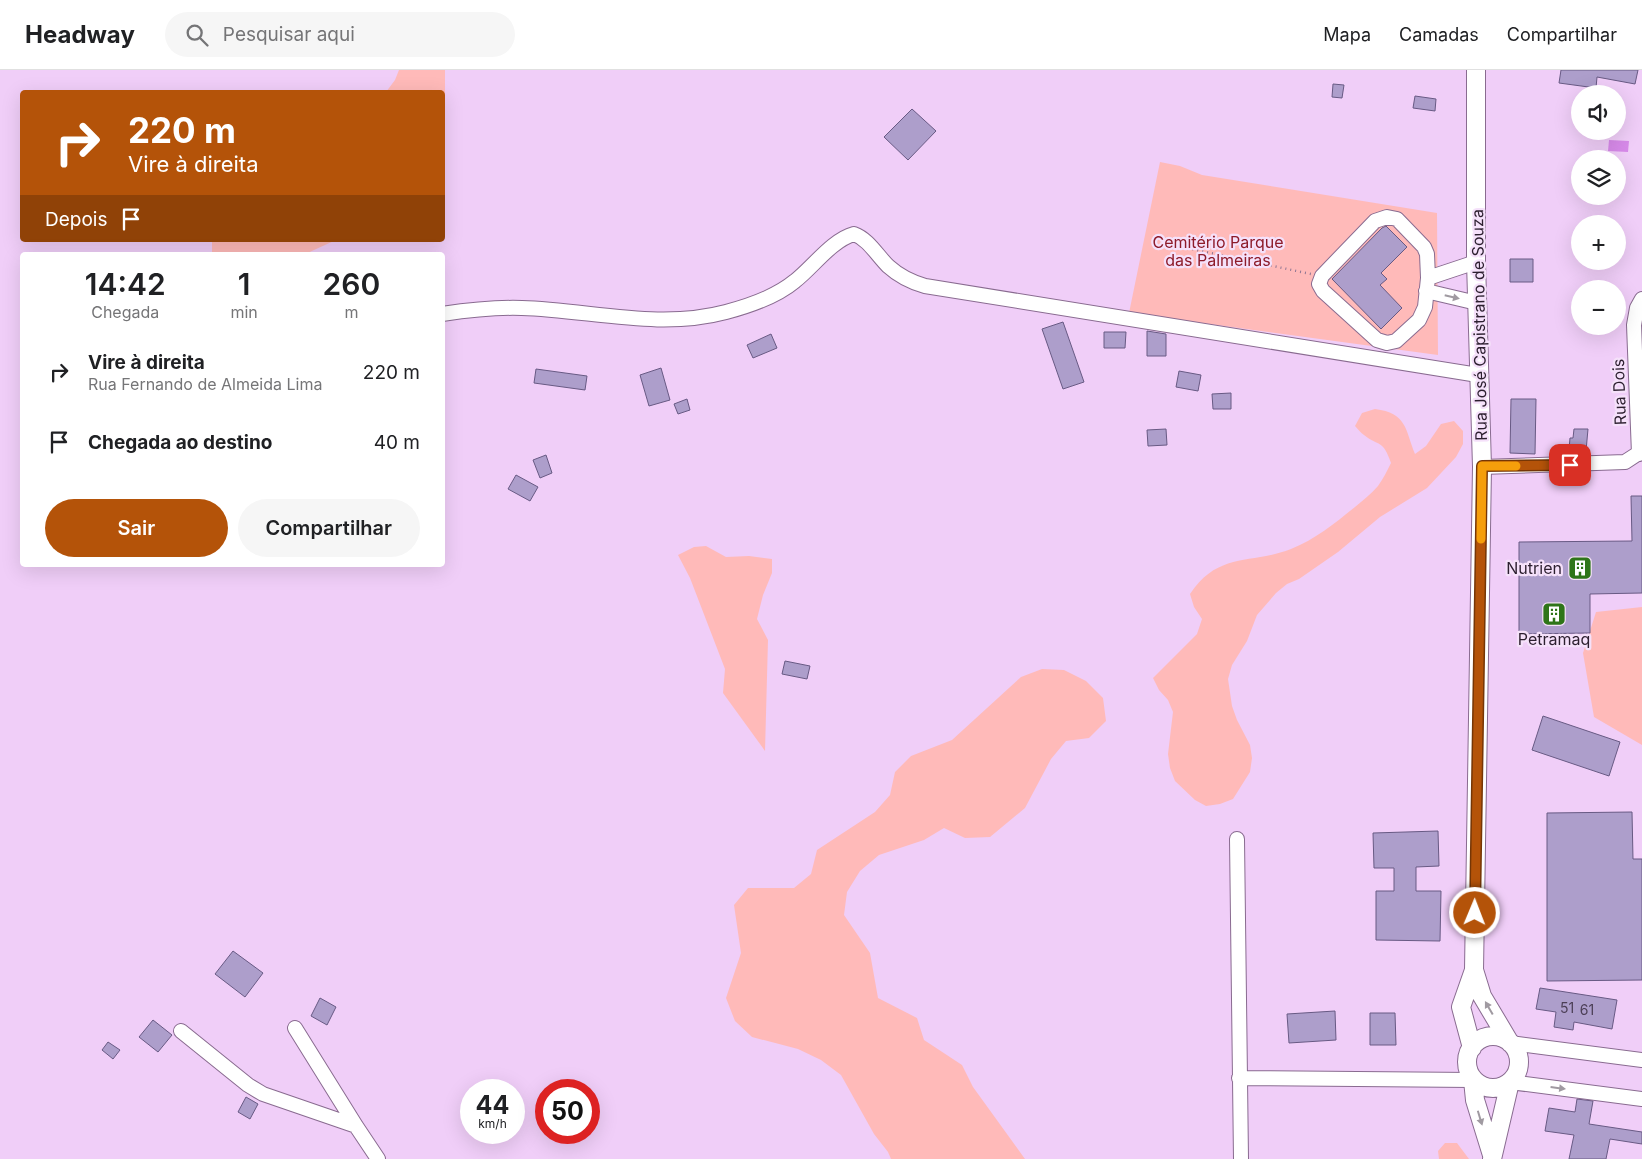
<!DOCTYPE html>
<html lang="pt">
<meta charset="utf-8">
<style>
:root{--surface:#fff;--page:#f6f6f6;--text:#202124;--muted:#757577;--line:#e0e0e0;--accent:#b45309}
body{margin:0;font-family:Inter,sans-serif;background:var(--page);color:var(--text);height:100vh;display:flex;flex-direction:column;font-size:19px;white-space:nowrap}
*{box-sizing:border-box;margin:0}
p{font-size:16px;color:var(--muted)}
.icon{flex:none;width:28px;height:28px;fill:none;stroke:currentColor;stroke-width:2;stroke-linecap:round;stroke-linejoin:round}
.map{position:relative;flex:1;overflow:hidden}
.panel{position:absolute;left:20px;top:182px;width:425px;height:315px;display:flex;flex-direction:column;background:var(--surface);border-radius:5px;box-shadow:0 5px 20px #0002}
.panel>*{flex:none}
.banner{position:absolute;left:20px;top:20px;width:425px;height:152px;border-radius:5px;box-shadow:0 5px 20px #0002;background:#b45309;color:#fff;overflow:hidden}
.buttons{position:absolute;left:1571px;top:15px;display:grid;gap:10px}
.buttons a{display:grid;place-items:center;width:55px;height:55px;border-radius:50%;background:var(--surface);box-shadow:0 5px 20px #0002;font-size:25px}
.speed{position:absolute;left:460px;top:1009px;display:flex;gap:10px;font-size:25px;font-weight:700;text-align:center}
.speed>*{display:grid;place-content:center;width:65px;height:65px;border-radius:50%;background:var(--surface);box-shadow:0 5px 20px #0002;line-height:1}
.speed small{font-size:12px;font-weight:400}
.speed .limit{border:8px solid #d22;background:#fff;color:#111}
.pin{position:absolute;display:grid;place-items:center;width:42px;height:42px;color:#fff;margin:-21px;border-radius:10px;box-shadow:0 2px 8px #0006}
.me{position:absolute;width:55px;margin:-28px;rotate:1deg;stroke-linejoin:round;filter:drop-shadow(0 0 4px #0008)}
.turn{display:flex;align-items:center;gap:18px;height:105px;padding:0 25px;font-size:22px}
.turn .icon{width:65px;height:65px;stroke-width:2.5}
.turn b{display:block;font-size:35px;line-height:42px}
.then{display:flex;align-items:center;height:48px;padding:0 25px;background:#0003;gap:10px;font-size:19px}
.eta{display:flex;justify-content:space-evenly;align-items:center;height:85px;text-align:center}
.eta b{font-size:30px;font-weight:600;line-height:35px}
.primary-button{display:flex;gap:10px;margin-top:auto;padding:10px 25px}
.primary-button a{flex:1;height:58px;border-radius:30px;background:var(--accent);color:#fff;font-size:20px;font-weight:600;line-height:58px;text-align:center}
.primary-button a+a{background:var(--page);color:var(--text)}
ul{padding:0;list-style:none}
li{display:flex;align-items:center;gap:15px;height:70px;padding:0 25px}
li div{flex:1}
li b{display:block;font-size:19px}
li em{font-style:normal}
header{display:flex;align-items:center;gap:30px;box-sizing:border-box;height:70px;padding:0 25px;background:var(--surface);border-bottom:1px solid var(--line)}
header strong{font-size:24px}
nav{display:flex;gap:28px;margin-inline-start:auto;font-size:18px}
.search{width:350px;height:45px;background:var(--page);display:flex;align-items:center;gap:12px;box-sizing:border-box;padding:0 18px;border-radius:28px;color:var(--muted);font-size:19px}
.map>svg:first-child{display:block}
</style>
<header>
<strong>Headway</strong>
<div class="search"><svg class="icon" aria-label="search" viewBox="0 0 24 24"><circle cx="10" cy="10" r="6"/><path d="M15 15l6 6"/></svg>Pesquisar aqui</div>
<nav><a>Mapa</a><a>Camadas</a><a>Compartilhar</a></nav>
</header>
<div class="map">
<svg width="1642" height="1089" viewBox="0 0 1642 1089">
<rect width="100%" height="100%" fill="#f0cef8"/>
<path fill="#ffbab9" d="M 399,0 L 445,0 L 445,47 L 443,63 L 442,22 L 386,22 L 395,10 Z
M 1160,92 L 1180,96 L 1202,105 L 1437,143 L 1438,285 L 1129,243 Z
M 212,170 L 336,170 L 303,185 L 212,185 Z
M 1375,339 C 1407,343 1405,359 1415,384 L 1426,376 L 1441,354 L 1454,351 L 1463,361 L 1463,374 L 1456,387 L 1427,418 L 1380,447 L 1338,482 L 1299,509 L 1287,514 L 1276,523 L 1257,545 L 1247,571 L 1232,595 L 1228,609 L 1232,636 L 1237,650 L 1250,675 L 1252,688 L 1250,702 L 1233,729 L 1220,734 L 1206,736 L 1195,730 L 1175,711 L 1170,698 L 1168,684 L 1173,642 L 1168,630 L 1159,620 L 1153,608 L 1197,564 L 1202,549 L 1194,537 L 1190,524 C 1219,481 1250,495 1291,479 C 1316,469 1335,453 1355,437 C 1363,430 1371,424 1378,416 C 1383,409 1387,401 1391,393 C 1383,369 1379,377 1364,365 C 1361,363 1358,359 1355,356 L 1362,343 Z
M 706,476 L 726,487 L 749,486 L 772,489 L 772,503 L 763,525 L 757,549 L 768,570 L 765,681 L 723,623 L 725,599 L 690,508 L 678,485 L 694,477 Z
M 1642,537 L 1642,675 L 1594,647 L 1583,583 L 1596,542 Z
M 1042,599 L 1064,600 L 1086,611 L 1103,628 L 1106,651 L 1089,668 L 1066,671 L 1051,689 L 1025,738 L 990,767 L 965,768 L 944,758 L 924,770 L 879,785 L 860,801 L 847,822 L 844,845 L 870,883 L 878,928 L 917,948 L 924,970 L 962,995 L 973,1017 L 1025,1089 L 891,1089 L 888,1082 L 874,1064 L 841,1005 L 821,990 L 798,979 L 752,967 L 735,951 L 726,928 L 741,883 L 734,835 L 748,818 L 794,818 L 811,804 L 817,780 L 875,742 L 890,725 L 895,702 L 911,686 L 952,670 L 1021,607 Z
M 1445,1073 L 1457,1073 L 1469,1089 L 1439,1089 L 1438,1081 Z"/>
<path fill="#d78ae9" d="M 1609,70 L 1629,71 L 1628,82 L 1608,81 Z"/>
<path fill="#ad9ecb" stroke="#685a84" d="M 1561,0 L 1638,0 L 1635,14 L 1597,7 L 1596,18 L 1559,13 Z
M 1333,14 L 1344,15 L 1342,28 L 1332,27 Z
M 1415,26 L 1436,29 L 1435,41 L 1413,38 Z
M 912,39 L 936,61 L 908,90 L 884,67 Z
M 1386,156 L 1407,177 L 1381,203 L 1387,209 L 1380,215 L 1402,238 L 1381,259 L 1332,209 L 1382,158 Z
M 1510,189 L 1533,189 L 1533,212 L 1510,212 Z
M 1063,252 L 1084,312 L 1063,319 L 1042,259 Z
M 1147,261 L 1166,264 L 1166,286 L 1147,286 Z
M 1104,262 L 1126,262 L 1125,278 L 1104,278 Z
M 771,264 L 777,278 L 753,288 L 747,275 Z
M 661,298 L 670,330 L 649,336 L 640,305 Z
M 536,299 L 587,306 L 585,320 L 534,313 Z
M 1179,301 L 1201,305 L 1198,321 L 1176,317 Z
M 1231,323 L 1231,339 L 1213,339 L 1212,324 Z
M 687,329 L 690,340 L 678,344 L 674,334 Z
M 1511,329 L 1536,329 L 1535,384 L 1510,383 Z
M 1166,359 L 1167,375 L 1148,376 L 1147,360 Z
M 1574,359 L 1588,359 L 1586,381 L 1569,380 L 1570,368 L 1573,368 Z
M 546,385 L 552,403 L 540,408 L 533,390 Z
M 516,405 L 538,417 L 530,431 L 508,419 Z
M 1631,426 L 1642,426 L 1642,523 L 1590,524 L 1590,563 L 1519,564 L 1519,472 L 1632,471 Z
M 785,591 L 810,596 L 807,609 L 782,604 Z
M 1543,646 L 1620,672 L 1609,706 L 1532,680 Z
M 1632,742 L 1633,789 L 1642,789 L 1642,910 L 1547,911 L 1547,743 Z
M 1438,761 L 1439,796 L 1416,797 L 1416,821 L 1441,821 L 1440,871 L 1376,870 L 1376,821 L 1394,821 L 1394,798 L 1374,798 L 1373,763 Z
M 233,881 L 263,903 L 245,927 L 215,904 Z
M 1540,918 L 1617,930 L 1612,959 L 1574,952 L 1573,960 L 1554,957 L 1556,942 L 1536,939 Z
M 320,928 L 336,937 L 327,955 L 311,946 Z
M 1335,941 L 1336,970 L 1289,973 L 1287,944 Z
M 1370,943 L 1395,943 L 1396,975 L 1370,975 Z
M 153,950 L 172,965 L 158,982 L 139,967 Z
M 108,972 L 120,980 L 113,989 L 102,980 Z
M 246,1027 L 258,1034 L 250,1049 L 238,1042 Z
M 1577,1029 L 1593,1031 L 1589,1054 L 1642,1062 L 1642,1074 L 1610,1069 L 1606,1089 L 1569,1089 L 1574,1065 L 1545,1061 L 1549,1038 L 1575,1042 Z"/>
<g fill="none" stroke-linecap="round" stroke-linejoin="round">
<g stroke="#896b90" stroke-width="16">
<path id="minor" d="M 1387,147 L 1397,149 L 1424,177 L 1427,184 L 1428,208 L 1425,237 L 1419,250 L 1396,271 L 1387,273 L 1377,270 L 1323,221 L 1319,214 L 1322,206 L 1375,151 Z
M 1428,208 L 1476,192
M 1426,221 L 1477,233
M 442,244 C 469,240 495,237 522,238 C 590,240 659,260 726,242 C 749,236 777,226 795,211 C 813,197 832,170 854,164 C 868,169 877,185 888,196 C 899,206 911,212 925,216 L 1478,305
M 1639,384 L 1634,255 L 1637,238 L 1642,229
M 1482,397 L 1625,392 L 1642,381
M 1237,769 L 1241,1089
M 295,958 L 356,1056 L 378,1089
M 181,961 L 248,1015 L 263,1024 L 356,1056
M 1510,973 L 1642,990
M 1239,1008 L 1473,1010
M 1510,1012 L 1642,1029"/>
</g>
<g stroke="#896b90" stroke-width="20">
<path id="major" d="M 1474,900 L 1482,926 L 1510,973
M1467 992a26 26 0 1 1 52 0a26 26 0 1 1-52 0Z
M 1472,978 L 1461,937 L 1474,900 L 1482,397 L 1476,192 L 1476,0
M 1473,1010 L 1475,1030 L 1492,1085
M 1492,1089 L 1510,1012"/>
</g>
<path stroke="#8d7592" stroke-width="2.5" stroke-dasharray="1 4" stroke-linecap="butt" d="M 1163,173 L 1311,204"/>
<use href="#minor" stroke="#fff" stroke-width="14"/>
<use href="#major" stroke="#fff" stroke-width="18"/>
</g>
<defs><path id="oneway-solid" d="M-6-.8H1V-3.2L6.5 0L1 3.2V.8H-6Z" transform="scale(1.25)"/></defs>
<g fill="#a09aa1">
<use href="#oneway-solid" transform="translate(1452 227) rotate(13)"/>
<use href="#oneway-solid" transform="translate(1489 938) rotate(-120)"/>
<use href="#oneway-solid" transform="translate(1558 1018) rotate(7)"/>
<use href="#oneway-solid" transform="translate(1480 1048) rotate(73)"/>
</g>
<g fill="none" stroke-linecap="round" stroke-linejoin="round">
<g stroke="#753606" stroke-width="12">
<path id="route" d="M 1475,843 L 1482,396 L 1570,395"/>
</g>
<use href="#route" stroke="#b45309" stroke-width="9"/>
<path stroke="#f59e0b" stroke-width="9" d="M 1481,469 L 1482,396 L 1516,396"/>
</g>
<defs>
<g id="building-square" transform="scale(1.25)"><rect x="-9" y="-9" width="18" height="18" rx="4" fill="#2e7518" stroke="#f5e1fa"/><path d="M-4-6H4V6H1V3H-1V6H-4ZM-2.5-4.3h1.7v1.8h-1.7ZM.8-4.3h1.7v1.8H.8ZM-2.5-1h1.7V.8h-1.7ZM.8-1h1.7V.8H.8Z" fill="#fff"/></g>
</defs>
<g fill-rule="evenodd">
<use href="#building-square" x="1580" y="498"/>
<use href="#building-square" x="1554" y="544"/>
</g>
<g text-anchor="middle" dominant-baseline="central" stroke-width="4.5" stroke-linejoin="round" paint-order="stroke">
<g font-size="14" fill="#4c3f56">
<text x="1567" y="937">51</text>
<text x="1587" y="939">61</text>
</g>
<g font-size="16" fill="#8d1b2a" stroke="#f5e1fa">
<text x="1218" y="172">Cemitério Parque<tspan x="1218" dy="18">das Palmeiras</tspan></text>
</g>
<g font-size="16" fill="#2c1f2f" stroke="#f5e1fa">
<text transform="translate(1479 255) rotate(-91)">Rua José Capistrano de Souza</text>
<text transform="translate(1619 322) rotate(-92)">Rua Dois</text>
</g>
<g font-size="16" fill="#2c1f2f" stroke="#f5e1fa" text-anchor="end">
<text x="1562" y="498">Nutrien</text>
<text x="1554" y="569" text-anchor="middle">Petramaq</text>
</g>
</g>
</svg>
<div class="buttons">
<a><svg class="icon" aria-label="sound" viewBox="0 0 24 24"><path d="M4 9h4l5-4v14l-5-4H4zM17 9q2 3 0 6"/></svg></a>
<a><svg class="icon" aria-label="layers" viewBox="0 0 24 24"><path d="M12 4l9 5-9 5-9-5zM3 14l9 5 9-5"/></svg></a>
<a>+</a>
<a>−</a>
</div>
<div class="speed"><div>44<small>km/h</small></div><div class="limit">50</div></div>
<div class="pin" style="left:1570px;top:395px;background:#d93025"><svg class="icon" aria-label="arrive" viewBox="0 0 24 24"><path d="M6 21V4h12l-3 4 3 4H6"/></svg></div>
<svg class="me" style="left:1475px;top:843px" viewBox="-20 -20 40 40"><circle r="17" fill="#b45309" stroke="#fff" stroke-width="3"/><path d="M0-11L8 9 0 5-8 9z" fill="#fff"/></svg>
<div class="banner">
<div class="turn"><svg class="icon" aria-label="right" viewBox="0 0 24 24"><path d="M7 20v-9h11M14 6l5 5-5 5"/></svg><div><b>220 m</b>Vire à direita</div></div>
<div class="then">Depois<svg class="icon" aria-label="arrive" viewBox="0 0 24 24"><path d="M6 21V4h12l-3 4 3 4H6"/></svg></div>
</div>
<section class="panel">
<div class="eta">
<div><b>14:42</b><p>Chegada</p></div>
<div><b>1</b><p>min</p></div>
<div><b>260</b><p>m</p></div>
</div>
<ul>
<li><svg class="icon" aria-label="right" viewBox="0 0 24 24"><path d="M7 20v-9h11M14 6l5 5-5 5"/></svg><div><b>Vire à direita</b><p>Rua Fernando de Almeida Lima</p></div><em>220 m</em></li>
<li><svg class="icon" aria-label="arrive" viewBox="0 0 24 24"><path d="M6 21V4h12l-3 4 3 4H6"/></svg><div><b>Chegada ao destino</b></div><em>40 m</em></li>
</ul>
<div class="primary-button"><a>Sair</a><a>Compartilhar</a></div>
</section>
</div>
